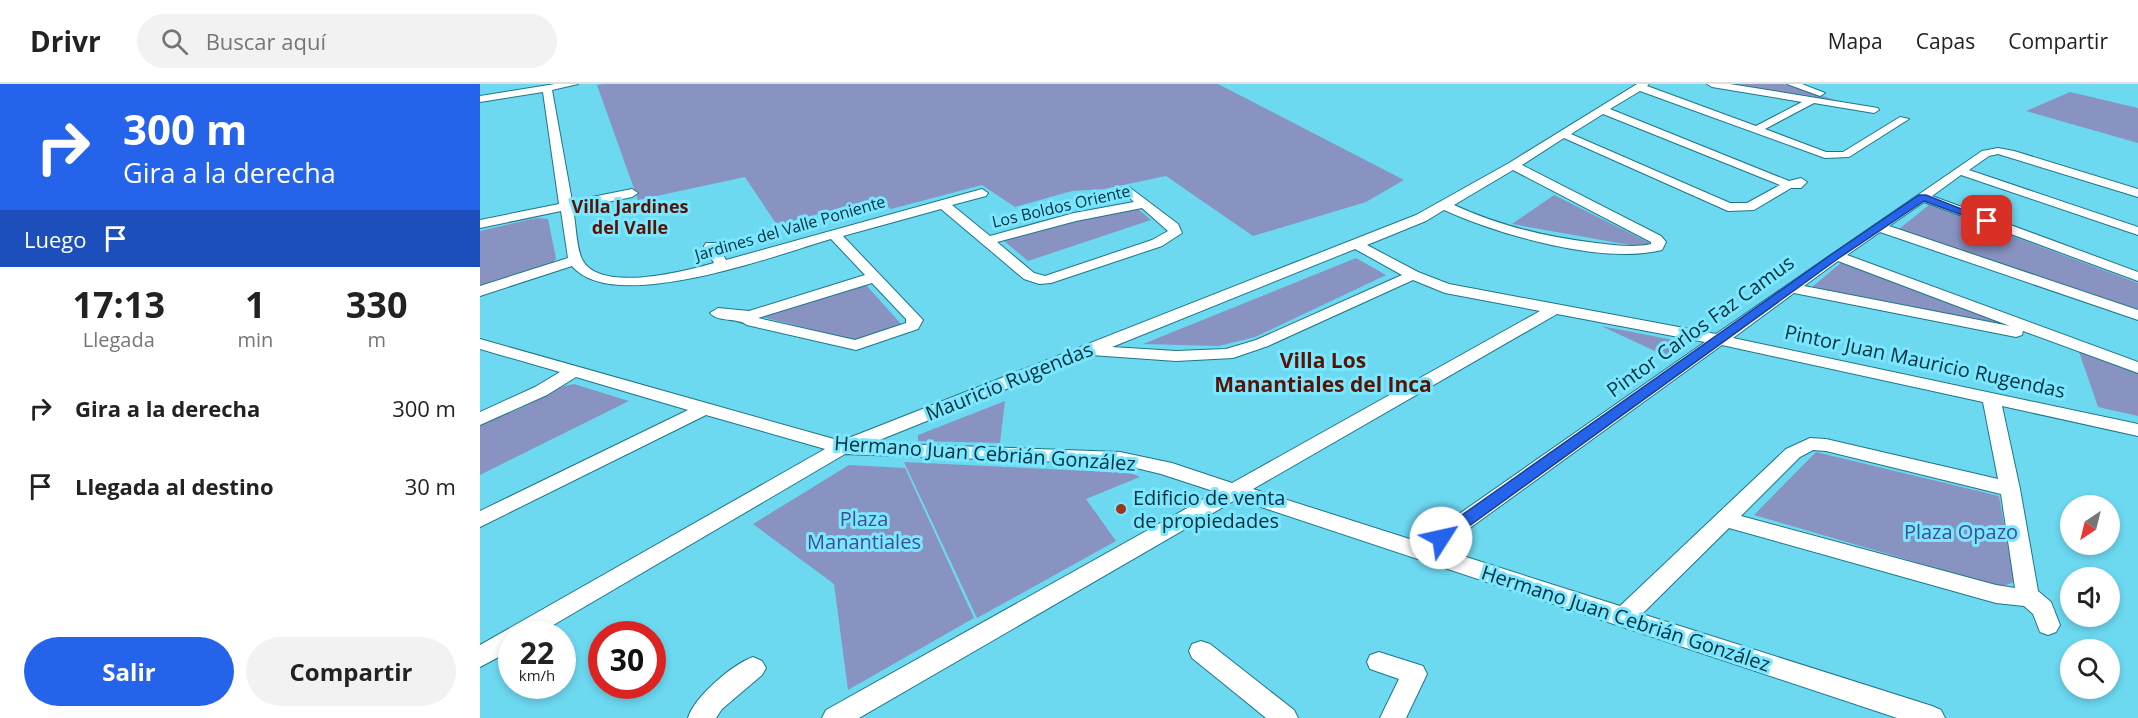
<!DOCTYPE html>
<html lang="es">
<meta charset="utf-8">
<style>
:root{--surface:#fff;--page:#f2f2f2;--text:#222;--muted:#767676;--line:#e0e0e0;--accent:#2563eb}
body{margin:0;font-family:"Open Sans",sans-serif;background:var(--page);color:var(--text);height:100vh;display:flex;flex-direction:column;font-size:22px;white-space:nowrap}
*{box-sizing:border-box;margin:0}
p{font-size:20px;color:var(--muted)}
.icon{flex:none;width:33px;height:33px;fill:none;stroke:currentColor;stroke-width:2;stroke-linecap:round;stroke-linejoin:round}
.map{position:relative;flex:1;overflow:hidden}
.panel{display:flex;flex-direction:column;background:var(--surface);width:480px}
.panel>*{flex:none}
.top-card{background:#2563eb;color:#fff;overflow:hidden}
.needle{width:39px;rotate:215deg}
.tools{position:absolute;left:1580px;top:411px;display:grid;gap:12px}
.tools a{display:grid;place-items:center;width:60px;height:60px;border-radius:50%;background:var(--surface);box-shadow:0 3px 9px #0003;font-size:30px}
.speed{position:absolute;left:18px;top:537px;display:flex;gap:12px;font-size:30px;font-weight:700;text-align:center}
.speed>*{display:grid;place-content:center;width:78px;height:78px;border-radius:50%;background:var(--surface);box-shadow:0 3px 9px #0003;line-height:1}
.speed small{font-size:15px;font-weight:400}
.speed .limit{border:9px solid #d22;background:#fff;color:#111}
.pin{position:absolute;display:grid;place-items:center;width:51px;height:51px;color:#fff;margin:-26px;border-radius:12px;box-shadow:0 3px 9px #0006}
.me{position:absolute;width:66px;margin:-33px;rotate:55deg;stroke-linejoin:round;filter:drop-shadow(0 0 4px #0008)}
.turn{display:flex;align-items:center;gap:21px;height:126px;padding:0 24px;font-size:27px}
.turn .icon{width:78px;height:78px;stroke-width:2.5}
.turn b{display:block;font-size:42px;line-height:51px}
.then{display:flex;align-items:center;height:57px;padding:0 24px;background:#0003;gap:12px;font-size:22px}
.eta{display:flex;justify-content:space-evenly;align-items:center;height:102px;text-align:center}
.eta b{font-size:36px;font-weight:700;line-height:42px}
.primary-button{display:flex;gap:12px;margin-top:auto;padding:12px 24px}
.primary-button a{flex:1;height:69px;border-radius:36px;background:var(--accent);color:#fff;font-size:24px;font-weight:700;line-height:69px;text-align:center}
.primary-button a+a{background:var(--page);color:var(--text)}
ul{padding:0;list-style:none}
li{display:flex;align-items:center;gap:18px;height:78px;padding:0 24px}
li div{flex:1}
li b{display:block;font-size:22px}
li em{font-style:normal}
header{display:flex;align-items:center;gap:36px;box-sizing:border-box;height:84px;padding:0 30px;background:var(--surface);border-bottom:2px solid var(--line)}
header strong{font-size:28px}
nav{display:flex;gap:33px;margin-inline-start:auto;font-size:21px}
.search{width:420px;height:54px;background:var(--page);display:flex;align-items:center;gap:15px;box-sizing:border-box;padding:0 21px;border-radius:33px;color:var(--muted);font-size:22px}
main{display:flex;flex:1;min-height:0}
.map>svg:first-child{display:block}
</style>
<header>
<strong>Drivr</strong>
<div class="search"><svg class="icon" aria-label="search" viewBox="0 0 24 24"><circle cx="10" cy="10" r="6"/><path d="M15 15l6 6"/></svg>Buscar aquí</div>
<nav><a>Mapa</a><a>Capas</a><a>Compartir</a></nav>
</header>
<main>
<section class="panel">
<div class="top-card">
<div class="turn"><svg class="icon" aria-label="right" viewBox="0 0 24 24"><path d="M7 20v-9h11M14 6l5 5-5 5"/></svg><div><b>300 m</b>Gira a la derecha</div></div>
<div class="then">Luego<svg class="icon" aria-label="arrive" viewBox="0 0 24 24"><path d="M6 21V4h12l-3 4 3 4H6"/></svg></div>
</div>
<div class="eta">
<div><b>17:13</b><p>Llegada</p></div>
<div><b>1</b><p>min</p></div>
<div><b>330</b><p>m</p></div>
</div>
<ul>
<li><svg class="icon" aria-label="right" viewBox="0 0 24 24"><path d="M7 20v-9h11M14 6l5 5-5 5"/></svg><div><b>Gira a la derecha</b></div><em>300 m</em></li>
<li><svg class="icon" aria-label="arrive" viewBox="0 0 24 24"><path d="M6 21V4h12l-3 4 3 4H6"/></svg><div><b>Llegada al destino</b></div><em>30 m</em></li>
</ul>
<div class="primary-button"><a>Salir</a><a>Compartir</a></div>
</section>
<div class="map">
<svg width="1658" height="634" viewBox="0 0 1658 634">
<rect width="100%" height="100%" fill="#6dd9f1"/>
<path fill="#8993c2" d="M 124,0 L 738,0 L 924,96 L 886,118 L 773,152 L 686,92 L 624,105 L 592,107 L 535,123 L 502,101 L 411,125 L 397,114 L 297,141 L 265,93 L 158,116 L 117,1 Z
M 1249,0 L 1303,0 L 1362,18 Z
M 1590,8 L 1658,24 L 1658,59 L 1546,27 Z
M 1074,111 L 1170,159 L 1161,163 L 1032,140 Z
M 1449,121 L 1658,199 L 1658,226 L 1419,145 Z
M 657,124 L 671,136 L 548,177 L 524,157 L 594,136 Z
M 56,134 L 68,135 L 76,174 L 73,179 L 0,204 L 0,147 Z
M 876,174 L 906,191 L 775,253 L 739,262 L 663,260 Z
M 1362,178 L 1531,242 L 1332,203 Z
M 386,201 L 423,242 L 378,257 L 282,233 Z
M 1121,242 L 1209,259 L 1190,274 Z
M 1598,265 L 1658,288 L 1658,332 L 1618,323 Z
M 94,300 L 149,317 L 0,391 L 0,340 L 39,325 L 84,302 Z
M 525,317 L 520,359 L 438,357 L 438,351 Z
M 1336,368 L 1519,412 L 1534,498 L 1521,503 L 1274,431 Z
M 424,378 L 651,389 L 660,393 L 606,415 L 636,457 L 497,534 Z
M 369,381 L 425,384 L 494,534 L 368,606 L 354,500 L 273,440 Z"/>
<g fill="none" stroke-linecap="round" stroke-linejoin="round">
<g stroke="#1d7688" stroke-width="2">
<path id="minor" d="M 75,0 L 98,0 L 72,6 L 92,117 L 152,105 L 158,109 L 152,113 L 93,125 C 96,138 96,163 102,175 C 119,210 206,187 234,179 L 224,162 L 226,159 L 236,159 L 246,176 L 502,105 L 508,109 L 506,112 L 472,121 L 510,152 L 594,129 L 654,118 L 643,107 L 649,103 L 698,140 L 702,149 L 682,162 L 571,199 L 559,200 L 544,195 L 461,125 L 363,152 L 443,236 L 438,245 L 376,266 L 267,241 C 257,233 239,239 230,229 L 238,224 L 269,227 L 385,191 L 351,155 C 296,171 134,232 92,182 L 0,212 L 0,202 L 88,174 L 81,127 L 0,144 L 0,136 L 79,120 L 63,8 L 0,18 L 0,12 ZM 662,124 L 688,147 L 672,156 L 565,192 L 554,189 L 517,158 L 596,137 ZM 392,199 L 426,235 L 426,239 L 375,256 L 278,234 Z
M 1157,0 L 1169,0 L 1167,2 L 1276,42 L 1322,18 L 1232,3 L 1227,0 L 1250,0 L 1398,24 L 1399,26 L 1394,29 L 1334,19 L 1285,45 L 1346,68 L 1363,68 L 1420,33 L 1429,35 L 1369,73 L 1345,74 L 1160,7 L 1130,25 L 1309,97 L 1321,94 L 1327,98 L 1321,104 L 1311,104 L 1274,126 L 1248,127 L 1084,54 L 1042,81 L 1181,152 L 1186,158 L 1182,166 C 1122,181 1020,151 964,126 L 946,137 L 887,161 L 938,188 L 969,200 L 1236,250 L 1502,67 L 1518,64 L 1534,67 L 1658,105 L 1658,113 L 1518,70 L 1509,72 L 1489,86 L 1658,143 L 1658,151 L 1481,91 L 1452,112 L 1658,188 L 1658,197 L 1444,118 L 1409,142 L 1658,226 L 1658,236 L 1400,148 L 1367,171 L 1658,278 L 1658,289 L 1543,247 L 1542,251 L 1536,253 L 1314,209 L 1253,254 L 1658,340 L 1658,352 L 1522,322 L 1540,405 L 1558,507 L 1571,518 L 1580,541 L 1576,548 L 1568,551 L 1560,548 L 1553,530 L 1544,522 L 1516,519 L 1249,444 L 1162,530 L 1452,622 L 1461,626 L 1465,634 L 1417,634 L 757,415 L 379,634 L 342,634 L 346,626 L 736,408 L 681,390 L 640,380 L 365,370 L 58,550 L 32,550 L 32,566 L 0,583 L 0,561 L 345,365 L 226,331 L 0,443 L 0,427 L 208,326 L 96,293 L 67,311 L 0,341 L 0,328 L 55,303 L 80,288 L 0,265 L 0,255 L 361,357 L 936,131 L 1029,79 ZM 1123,30 L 1300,101 L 1267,119 L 1250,119 L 1091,50 ZM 1033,86 L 1171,158 L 1171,160 C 1154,164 1134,161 1116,159 C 1065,153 1020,142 974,121 ZM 875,165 L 922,191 L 776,256 L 746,265 L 696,267 L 632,263 ZM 1358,177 L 1530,242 L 1324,202 ZM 933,196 L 965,209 L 1060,227 L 752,399 L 692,379 L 640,368 L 392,359 L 611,271 L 696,277 L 753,274 L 788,262 ZM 1077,230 L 1225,258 L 939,458 L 773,405 ZM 1242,261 L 1503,318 L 1518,395 L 1346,355 L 1330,354 L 1306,365 L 1140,522 L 961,465 ZM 1333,366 L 1346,367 L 1521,410 L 1535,504 L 1516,501 L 1261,432 L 1320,373 Z
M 1307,0 L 1322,0 L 1345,9 L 1340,12 Z
M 721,557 L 730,560 L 814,626 L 818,634 L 786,634 L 712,574 L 709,567 L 712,560 Z
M 899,568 L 943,582 L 947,590 L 926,634 L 900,634 L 919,595 L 890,585 L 887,578 L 890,571 Z
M 273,573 L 282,577 L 286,584 L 282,591 L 242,625 L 236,634 L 208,634 C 214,613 253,580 273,573 Z"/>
</g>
<use href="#minor" fill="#fff" fill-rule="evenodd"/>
</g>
<path fill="#2563eb" stroke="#184099" stroke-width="1.5" d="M 1439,111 L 1446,111 L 1512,137 L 1504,139 L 1444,117 L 1359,174 L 967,458 L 955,458 L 953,454 L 955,450 L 1352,170 Z"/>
<circle fill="#9c341a" stroke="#7be6ff" stroke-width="2" cx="641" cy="425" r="6"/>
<g text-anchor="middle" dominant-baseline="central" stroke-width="6" stroke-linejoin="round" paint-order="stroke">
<g font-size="16" fill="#00323b" stroke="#7be6ff">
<text transform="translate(581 122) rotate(-13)">Los Boldos Oriente</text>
<text transform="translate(310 144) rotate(-16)">Jardines del Valle Poniente</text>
</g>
<g font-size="18" font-weight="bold" fill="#561404" stroke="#7be6ff">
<text x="150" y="122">Villa Jardines<tspan x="150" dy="21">del Valle</tspan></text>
</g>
<g font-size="20" fill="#00323b" stroke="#7be6ff">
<text transform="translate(1220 242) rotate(-36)">Pintor Carlos Faz Camus</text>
<text transform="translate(1445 277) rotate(12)">Pintor Juan Mauricio Rugendas</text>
<text transform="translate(529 297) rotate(-22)">Mauricio Rugendas</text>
<text transform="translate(505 369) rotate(4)">Hermano Juan Cebrián González</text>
<text transform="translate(1146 534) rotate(18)">Hermano Juan Cebrián González</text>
</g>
<g font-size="20" fill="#00323b" stroke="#7be6ff" text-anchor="start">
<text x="653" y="413">Edificio de venta<tspan x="653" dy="23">de propiedades</tspan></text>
</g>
<g font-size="20" fill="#434d94" stroke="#7be6ff">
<text x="384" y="434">Plaza<tspan x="384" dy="23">Manantiales</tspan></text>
<text x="1481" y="447">Plaza Opazo</text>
</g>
<g font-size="21" font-weight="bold" fill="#561404" stroke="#7be6ff">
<text x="843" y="276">Villa Los<tspan x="843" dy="24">Manantiales del Inca</tspan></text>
</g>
</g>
</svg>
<div class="tools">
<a><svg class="needle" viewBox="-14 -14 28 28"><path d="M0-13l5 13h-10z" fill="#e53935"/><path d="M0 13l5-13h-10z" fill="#767676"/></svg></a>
<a><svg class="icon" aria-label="sound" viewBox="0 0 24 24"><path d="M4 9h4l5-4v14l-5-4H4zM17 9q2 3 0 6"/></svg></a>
<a><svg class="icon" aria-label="search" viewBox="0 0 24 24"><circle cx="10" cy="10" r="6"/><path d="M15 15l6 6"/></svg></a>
</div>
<div class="speed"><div>22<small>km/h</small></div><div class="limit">30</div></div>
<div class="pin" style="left:1507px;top:137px;background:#d93025"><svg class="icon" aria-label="arrive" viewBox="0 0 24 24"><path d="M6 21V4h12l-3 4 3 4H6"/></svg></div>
<svg class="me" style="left:961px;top:454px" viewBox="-20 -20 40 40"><circle r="19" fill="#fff"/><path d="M0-13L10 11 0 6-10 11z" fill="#2563eb"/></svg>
</div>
</main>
